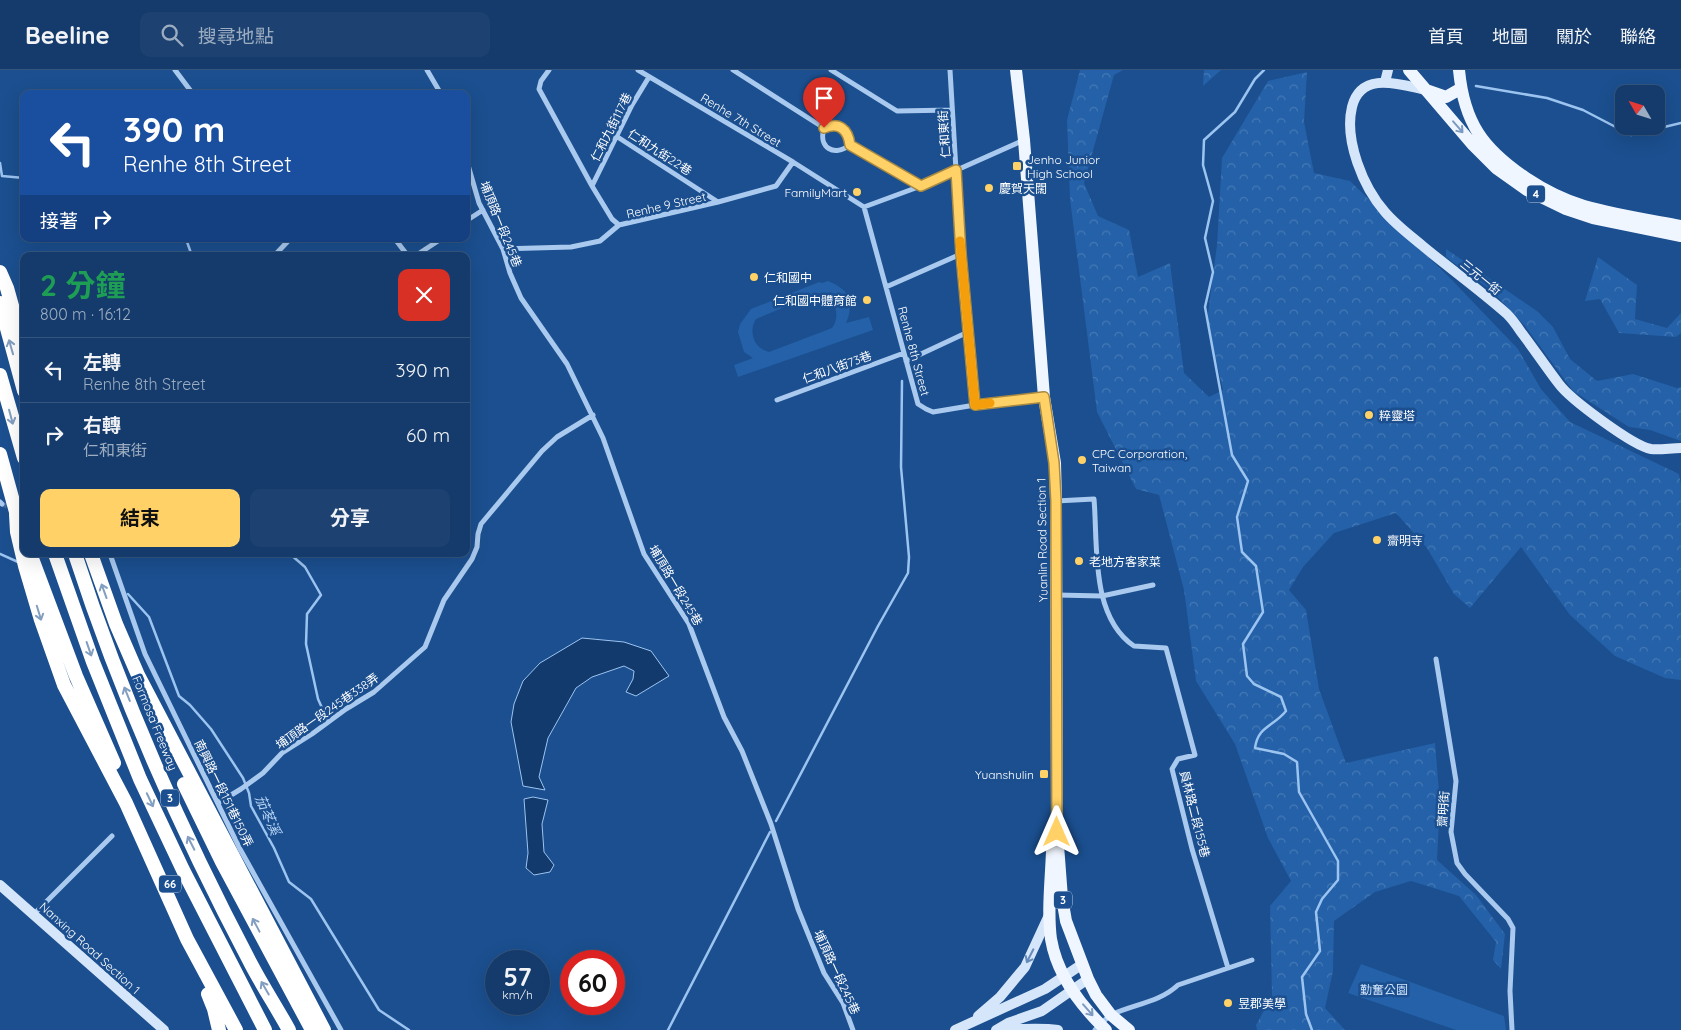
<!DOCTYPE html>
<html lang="zh-TW">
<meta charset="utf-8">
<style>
:root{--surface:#143b6b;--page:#1d4271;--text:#f1f3f6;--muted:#9dadc1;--line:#33557e;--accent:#ffd166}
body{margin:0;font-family:Quicksand,"Noto Sans TC",sans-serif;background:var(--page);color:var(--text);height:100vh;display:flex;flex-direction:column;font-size:19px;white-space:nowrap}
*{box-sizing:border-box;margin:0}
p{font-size:16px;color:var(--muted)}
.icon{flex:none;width:28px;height:28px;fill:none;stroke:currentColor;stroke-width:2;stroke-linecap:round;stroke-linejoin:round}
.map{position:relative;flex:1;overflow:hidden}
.side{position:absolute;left:20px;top:182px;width:450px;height:305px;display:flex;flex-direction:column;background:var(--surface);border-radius:10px;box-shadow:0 5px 20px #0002,0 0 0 1px var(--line)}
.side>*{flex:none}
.banner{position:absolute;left:20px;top:20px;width:450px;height:152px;border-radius:10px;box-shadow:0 5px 20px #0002,0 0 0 1px var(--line);background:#1a4fa0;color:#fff;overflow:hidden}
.needle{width:32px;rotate:309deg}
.fabs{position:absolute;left:1615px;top:15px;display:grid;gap:10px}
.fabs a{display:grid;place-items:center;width:50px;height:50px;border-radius:10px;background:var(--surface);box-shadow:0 5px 20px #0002,0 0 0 1px var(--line);font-size:25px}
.speed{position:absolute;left:485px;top:880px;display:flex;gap:10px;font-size:25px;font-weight:700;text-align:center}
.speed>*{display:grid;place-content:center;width:65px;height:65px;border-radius:50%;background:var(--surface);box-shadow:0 5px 20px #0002,0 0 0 1px var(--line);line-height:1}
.speed small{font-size:12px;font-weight:400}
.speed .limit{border:8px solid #d22;background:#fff;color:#111}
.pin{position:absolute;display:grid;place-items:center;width:42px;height:42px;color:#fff;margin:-51px -21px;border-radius:50% 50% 50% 0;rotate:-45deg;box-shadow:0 0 5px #0007}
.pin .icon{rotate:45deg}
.me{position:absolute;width:55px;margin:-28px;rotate:0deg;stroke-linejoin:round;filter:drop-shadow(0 0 4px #0008)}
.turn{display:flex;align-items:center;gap:18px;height:105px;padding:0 20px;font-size:22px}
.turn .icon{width:65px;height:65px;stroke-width:2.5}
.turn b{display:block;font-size:35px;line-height:42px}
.then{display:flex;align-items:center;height:48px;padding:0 20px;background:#0003;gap:10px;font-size:19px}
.round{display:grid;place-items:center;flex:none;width:52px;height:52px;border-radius:10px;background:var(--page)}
.summary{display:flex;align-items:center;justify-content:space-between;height:85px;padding:0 20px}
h1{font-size:30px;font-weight:700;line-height:38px;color:#1e9e55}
.button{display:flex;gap:10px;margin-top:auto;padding:10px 20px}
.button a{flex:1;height:58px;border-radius:10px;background:var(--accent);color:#111;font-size:20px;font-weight:700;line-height:58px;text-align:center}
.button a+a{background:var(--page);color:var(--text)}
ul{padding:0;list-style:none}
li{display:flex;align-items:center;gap:15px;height:65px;padding:0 20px;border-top:1px solid var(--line)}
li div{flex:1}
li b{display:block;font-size:19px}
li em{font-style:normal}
header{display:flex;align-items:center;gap:30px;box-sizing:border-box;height:70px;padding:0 25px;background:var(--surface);border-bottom:1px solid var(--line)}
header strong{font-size:24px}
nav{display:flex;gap:28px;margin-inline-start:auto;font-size:18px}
.search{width:350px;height:45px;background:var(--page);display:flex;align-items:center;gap:12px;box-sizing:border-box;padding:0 18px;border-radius:10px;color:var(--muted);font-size:19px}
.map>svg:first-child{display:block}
</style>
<header>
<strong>Beeline</strong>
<div class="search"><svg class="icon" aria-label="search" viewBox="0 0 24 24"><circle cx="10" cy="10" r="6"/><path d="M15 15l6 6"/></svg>搜尋地點</div>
<nav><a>首頁</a><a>地圖</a><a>關於</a><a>聯絡</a></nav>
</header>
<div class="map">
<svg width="1681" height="960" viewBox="0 0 1681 960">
<defs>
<pattern id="forest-crowns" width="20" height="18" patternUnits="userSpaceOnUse" patternTransform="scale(1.25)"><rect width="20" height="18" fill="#2461a8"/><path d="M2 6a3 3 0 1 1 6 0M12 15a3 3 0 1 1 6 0" fill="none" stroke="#4579b5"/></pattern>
</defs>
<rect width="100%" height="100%" fill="#1b4f8f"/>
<path fill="url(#forest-crowns)" d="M 1080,0 L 1123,0 L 1114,5 L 1084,113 L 1098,146 L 1129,160 L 1138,207 L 1170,193 L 1184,303 L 1209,327 L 1223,320 L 1207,251 L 1217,175 L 1222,88 L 1268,11 L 1307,2 L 1304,52 L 1314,103 L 1350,111 L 1451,209 L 1518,279 L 1541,319 L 1570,352 L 1679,404 L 1681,415 L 1681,610 L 1665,608 L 1615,586 L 1570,545 L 1521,477 L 1470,538 L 1454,524 L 1427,478 L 1396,443 L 1334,463 L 1303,497 L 1289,520 L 1306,540 L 1319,619 L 1346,693 L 1435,673 L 1440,733 L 1437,790 L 1476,825 L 1505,864 L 1501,899 L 1493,890 L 1496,872 L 1459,826 L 1411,811 L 1375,822 L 1334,851 L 1333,901 L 1325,938 L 1345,960 L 1257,960 L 1256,955 L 1272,926 L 1270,836 L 1291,811 L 1268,768 L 1235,674 L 1196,611 L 1184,520 L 1159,425 L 1136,419 L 1097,342 L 1070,129 L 1067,50 Z
M 1204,0 L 1221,0 L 1203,16 Z
M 1446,179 L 1537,241 L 1553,257 L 1570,289 L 1597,311 L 1633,304 L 1677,318 L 1681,317 L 1681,371 L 1650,360 L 1629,357 L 1573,321 L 1525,256 L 1492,221 L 1446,187 Z
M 1598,187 L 1637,215 L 1635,249 L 1667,258 L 1681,243 L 1681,263 L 1676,267 L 1619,263 L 1600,229 L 1585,231 Z"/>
<path fill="#2461a8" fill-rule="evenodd" d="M 828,211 C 849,219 855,232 846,253 L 869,247 L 873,260 L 738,307 L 734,295 L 753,288 L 744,282 L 738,262 L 740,254 L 751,239 L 819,212 L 822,213 ZM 818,223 C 834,227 842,244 832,258 L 769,282 C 754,278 748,262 756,249 Z
M 1361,894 L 1504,946 L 1506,960 L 1456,960 L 1348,923 Z"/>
<path fill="#123a6d" stroke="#9cc4f0" d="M 582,568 L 624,572 L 651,581 L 669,606 L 636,626 L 626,622 L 633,609 L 634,601 L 624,596 L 592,607 L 576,618 L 548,668 L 539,707 L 545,720 L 523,716 L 511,652 L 514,634 L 523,611 L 540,593 Z
M 533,727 L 548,730 L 542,754 L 544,782 L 554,795 L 550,802 L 534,805 L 526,798 L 528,783 L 524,729 Z"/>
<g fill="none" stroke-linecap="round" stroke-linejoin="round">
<path stroke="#9cc4f0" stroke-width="2.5" d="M 1264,0 L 1255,9 L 1235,42 L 1204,70 L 1203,95 L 1213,131 L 1205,168 L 1213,202 L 1205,237 L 1232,385 L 1248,411 L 1237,447 L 1242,482 L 1256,496 L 1263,542 L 1243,574 L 1247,606 L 1254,614 L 1281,627 L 1286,641 C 1273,657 1258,656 1255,678 L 1284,684 L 1297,692 L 1299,722 L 1338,791 L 1338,810 L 1322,829 L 1316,842 L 1320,881 L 1302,907 L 1306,944 L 1312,960
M 1476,16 L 1547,28 L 1583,40 L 1631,65 L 1681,53
M 0,93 L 2,106 L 24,108
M 186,169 L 192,186
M 0,484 L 18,492
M 290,484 L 305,497 L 321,525 L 307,544 L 306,574 L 318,629 L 327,649
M 128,524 L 149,547 L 179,626 L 190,635 L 211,659 L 243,708 L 249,723 L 251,736 L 274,778 L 289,812 L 311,829 L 379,940 L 409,960
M 776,751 L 878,556 L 908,503 L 909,487 L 901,397 L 902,311
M 668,960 L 770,762"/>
<path stroke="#3d69a0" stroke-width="5" stroke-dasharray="5 2.5" stroke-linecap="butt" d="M 2,434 L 17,440 L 24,438"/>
<path stroke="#a9c9ee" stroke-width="5" d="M 175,0 L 193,24
M 427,0 L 441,24
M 549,0 L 541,11 L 539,19 L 592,116 L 612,149 L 619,155 L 718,132 L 776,116 L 793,92
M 638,0 L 793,92 L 864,137 L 921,116 L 1024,70
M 733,0 L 824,58
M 831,0 L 897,41 L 952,40
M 950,0 L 961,184 L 975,335
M 824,58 C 818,78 834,87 850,75
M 824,58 C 839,52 848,59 850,75
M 616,66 L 718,132
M 850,75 L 921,116
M 466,88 L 479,133 L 503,179 L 510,203 L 521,228 L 567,294 L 603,368 L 644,484 L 689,554 L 724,647 L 742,681 L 771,754 L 798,839 L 824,903 L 843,933 L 853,960
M 592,116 L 632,35 L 649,7
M 864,137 L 918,334 L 926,339 L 933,342 L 975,335 L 1044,327
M 466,151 L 483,140
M 395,169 L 408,186
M 503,179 L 571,177 L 600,171 L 619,155
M 274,186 L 290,169
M 415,186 L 441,169
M 886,217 L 961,184
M 906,291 L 968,262
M 777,330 L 904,283
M 1056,431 L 1094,429 C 1098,475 1090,546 1134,576 L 1166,578 L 1195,685 L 1178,689 L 1172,699 L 1192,779 L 1228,898
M 0,432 L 2,434
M 110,484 L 145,584 L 240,779 L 341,960
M 1057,525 L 1102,526 L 1153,515
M 1436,589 L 1456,711 L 1451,762 L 1457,793 L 1465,804 L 1508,849 L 1513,858 L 1510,921 L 1512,960
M 218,733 L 241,719 L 263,703 L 282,683 L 312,664 L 346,639 L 374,622 L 425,577 L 444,530 L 472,489 L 477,477 L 478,464 L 481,454 L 542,381 L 557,367 L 593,345
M 34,844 L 112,766
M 1095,960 C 1101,955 1106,947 1113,944 C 1135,934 1160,932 1178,915 L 1252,890"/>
<path stroke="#d6e6fa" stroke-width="10" d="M 1385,12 L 1388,0
M 1426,20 C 1401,15 1361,0 1352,37 C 1344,70 1363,117 1385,142 C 1396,155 1411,166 1424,177 C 1452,200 1481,221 1507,244 C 1512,249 1517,256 1521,262 C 1534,279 1546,297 1559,314 C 1570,329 1633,376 1651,379 C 1660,380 1671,378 1681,378
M 0,815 L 164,960
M 978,946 L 1000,927 L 1025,897 L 1049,845
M 1000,959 C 1019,960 1038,957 1058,960
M 955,960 L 1045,919 L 1081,895
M 996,960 L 1008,953 L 1042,941 L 1088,909"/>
<path stroke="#f0f6ff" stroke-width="12" d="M 1016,0 L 1024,70 L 1044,327 L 1055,393 L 1056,431 L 1057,762 L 1062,828 L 1066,851 L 1088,909 L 1096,925 L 1111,945 L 1129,960
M 1409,0 L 1473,75 L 1496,98 L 1527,120 L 1566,139 L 1593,148 L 1681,166
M 1459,0 C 1464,53 1483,79 1526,108 C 1544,120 1564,130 1584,136 C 1616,145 1649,150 1681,156
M 1426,20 L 1446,27 L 1460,19
M 1052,781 C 1051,810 1047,841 1051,869 C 1057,905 1080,935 1106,960"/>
<path stroke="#fff" stroke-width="14" d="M 0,202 L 7,218 L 24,279
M 0,233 L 24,321
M 0,305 L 24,388
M 0,384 L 19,453
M 16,444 L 17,462 L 25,496 L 41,550 L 64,615 L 126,733 L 187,869 L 236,960
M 55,484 L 93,592 L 140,709 L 183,800 L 265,960
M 75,484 C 121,626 182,763 251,894 C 263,917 277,938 289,960
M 91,484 L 116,554 L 138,605 L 324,960
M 31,486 L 76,606 L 114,693
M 184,714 L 222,792 L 312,960
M 208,924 L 214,939 L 219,960"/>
</g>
<defs><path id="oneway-shaft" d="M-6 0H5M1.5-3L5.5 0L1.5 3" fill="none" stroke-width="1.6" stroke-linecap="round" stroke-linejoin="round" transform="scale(1.25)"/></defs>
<g stroke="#7b9ac1">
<use href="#oneway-shaft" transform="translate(1458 57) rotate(49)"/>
<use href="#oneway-shaft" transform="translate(1088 940) rotate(49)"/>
</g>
<g stroke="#829ec1">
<use href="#oneway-shaft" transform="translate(11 277) rotate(-106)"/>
<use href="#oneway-shaft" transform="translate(11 347) rotate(75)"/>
<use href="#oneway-shaft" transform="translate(104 521) rotate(-110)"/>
<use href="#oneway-shaft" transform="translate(39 543) rotate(73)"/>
<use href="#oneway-shaft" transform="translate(89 579) rotate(71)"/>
<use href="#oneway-shaft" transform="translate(127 624) rotate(-112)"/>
<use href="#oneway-shaft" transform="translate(150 730) rotate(65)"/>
<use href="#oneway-shaft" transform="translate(191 773) rotate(-117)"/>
<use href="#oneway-shaft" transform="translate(256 855) rotate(-118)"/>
<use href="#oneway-shaft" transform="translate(265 918) rotate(-120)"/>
</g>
<use stroke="#668bba" href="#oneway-shaft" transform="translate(1030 886) rotate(117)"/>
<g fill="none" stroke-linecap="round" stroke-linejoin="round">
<g stroke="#a68842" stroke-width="12">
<path id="route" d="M 824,58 C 839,52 848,59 850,75 L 921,116 L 956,100 L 961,184 L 975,335 L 1044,327 L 1054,393 L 1056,431 L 1057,762"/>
</g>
<use href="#route" stroke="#ffd166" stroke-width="9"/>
<path stroke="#f59e0b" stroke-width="9" d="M 960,171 L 975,335 L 990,333"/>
</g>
<g fill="#ffd166" stroke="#1b4f8f" stroke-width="2">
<rect x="1012" y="91" width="10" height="10" rx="2.5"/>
<circle cx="989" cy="118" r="5"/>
<circle cx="857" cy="122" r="5"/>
<circle cx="754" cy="207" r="5"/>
<circle cx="867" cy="230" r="5"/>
<circle cx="1369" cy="345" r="5"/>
<circle cx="1082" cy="390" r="5"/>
<circle cx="1377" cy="470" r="5"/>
<circle cx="1079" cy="491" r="5"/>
<rect x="1039" y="699" width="10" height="10" rx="2.5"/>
<circle cx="1228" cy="933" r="5"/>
</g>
<g text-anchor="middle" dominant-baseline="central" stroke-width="5" stroke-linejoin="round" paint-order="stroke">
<g fill="#1b4f8f" stroke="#bbcadd" stroke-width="1">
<rect x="1527" y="115.5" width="18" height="17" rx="4"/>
<rect x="161" y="719.5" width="18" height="17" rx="4"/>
<rect x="159" y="805.5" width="22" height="17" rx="4"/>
<rect x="1054" y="821.5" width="18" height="17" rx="4"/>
</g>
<g font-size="11" font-weight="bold" fill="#fff">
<text x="1536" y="124">4</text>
<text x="170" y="728">3</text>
<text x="170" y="814">66</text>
<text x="1063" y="830">3</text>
</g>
<g font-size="12" fill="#fff" stroke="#1b4f8f">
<text transform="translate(741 50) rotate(31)">Renhe 7th Street</text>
<text transform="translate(611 57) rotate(-63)">仁和九街117巷</text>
<text transform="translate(944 64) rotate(-94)">仁和東街</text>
<text transform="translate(660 82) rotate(33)">仁和九街22巷</text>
<text transform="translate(666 135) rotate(-13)">Renhe 9 Street</text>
<text transform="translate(501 154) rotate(68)">埔頂路一段245巷</text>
<text transform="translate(1481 207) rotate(39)">三元一街</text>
<text transform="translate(914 281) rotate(75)">Renhe 8th Street</text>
<text transform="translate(837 297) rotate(-20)">仁和八街73巷</text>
<text transform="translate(1042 470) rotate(-91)">Yuanlin Road Section 1</text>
<text transform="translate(676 515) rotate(59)">埔頂路一段245巷</text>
<text transform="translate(327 641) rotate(-35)">埔頂路一段245巷338弄</text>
<text transform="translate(155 653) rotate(68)">Formosa Freeway</text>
<text transform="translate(224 723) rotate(64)">南興路一段151巷150弄</text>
<text transform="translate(1443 739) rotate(-86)">齋明街</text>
<text transform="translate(1195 744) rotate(76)">員林路二段155巷</text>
<text transform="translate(90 878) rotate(42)">Nanxing Road Section 1</text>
<text transform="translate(837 902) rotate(65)">埔頂路一段245巷</text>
</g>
<g font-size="12" fill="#fff" stroke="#1b4f8f" text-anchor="start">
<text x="1027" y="89">Jenho Junior<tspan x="1027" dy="14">High School</tspan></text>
<text x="999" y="118">慶賀天闊</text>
<text x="847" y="122" text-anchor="end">FamilyMart</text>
<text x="764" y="207">仁和國中</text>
<text x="857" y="230" text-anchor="end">仁和國中體育館</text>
<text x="1379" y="345">粹靈塔</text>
<text x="1092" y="383">CPC Corporation,<tspan x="1092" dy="14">Taiwan</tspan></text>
<text x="1387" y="470">齋明寺</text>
<text x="1089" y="491">老地方客家菜</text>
<text x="1034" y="704" text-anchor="end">Yuanshulin</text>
<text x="1238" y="933">昱郡美學</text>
</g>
<g font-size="12" fill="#cfe3fa" stroke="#1b4f8f">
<text x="1384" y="919">勤奮公園</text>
</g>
<g font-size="14" font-style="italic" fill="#b5d3f5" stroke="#1b4f8f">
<text transform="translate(268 745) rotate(66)">茄苳溪</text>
</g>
</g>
</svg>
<div class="fabs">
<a><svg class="needle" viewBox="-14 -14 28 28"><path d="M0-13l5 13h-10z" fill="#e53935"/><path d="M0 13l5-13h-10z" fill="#9dadc1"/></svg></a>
</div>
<div class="speed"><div>57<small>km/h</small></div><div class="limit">60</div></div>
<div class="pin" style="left:824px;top:58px;background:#d93025"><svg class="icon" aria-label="arrive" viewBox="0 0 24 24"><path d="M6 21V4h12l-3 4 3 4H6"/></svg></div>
<svg class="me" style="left:1057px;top:762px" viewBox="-20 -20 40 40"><path d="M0-17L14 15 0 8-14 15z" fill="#ffd166" stroke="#fff" stroke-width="4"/></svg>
<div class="banner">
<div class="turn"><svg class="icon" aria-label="left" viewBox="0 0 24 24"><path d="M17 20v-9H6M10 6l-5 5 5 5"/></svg><div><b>390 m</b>Renhe 8th Street</div></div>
<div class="then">接著<svg class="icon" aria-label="right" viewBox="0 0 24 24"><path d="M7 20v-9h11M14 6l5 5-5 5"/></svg></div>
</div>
<section class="side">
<div class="summary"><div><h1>2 分鐘</h1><p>800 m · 16:12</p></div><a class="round" style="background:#d93025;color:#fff"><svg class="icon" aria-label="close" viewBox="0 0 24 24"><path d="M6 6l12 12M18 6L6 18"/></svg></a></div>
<ul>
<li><svg class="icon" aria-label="left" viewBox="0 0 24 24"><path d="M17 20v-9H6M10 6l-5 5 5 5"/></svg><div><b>左轉</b><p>Renhe 8th Street</p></div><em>390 m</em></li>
<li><svg class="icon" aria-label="right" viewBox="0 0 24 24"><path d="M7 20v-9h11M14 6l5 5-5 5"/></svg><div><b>右轉</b><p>仁和東街</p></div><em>60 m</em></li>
</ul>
<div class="button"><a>結束</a><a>分享</a></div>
</section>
</div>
